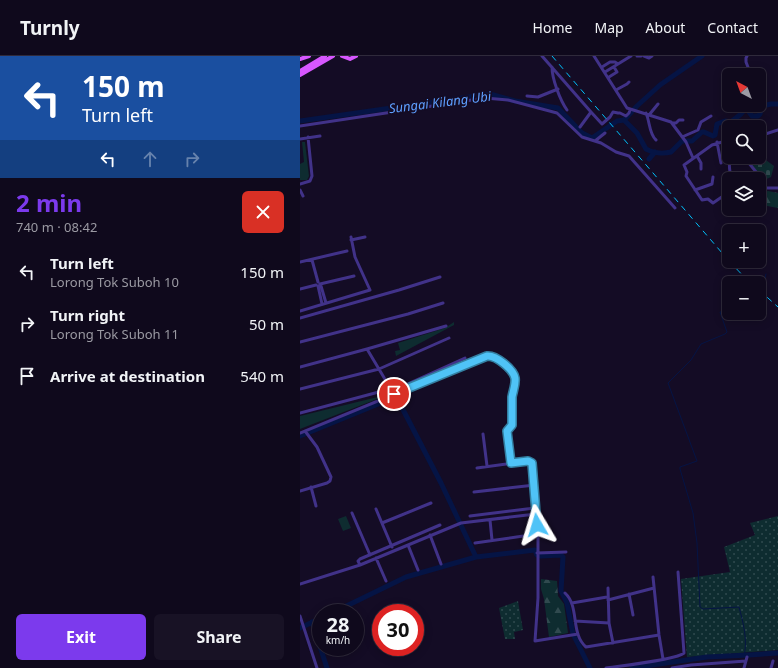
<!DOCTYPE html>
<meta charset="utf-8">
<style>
:root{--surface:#0f091c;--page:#181225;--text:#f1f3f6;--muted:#9b9aa3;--line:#2f2a3b;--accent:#7c3aed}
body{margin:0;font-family:"Noto Sans",sans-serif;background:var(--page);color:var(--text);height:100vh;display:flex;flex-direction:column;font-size:15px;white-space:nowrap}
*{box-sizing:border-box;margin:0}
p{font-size:13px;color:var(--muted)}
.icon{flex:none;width:22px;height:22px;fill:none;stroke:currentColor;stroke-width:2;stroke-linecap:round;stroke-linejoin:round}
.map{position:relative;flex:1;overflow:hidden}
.side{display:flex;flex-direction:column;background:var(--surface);width:300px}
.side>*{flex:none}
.top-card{background:#1a4fa0;color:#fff;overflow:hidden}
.needle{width:26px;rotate:319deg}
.fabs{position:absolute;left:422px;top:12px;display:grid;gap:8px}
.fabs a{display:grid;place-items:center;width:44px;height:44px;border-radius:6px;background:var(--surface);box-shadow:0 2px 10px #0003,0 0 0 1px var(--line);font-size:20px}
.speed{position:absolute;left:12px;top:548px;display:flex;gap:8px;font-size:20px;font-weight:700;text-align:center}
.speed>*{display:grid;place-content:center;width:52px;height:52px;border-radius:50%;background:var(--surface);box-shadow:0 2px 10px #0003,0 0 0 1px var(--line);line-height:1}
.speed small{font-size:10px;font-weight:400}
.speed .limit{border:6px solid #d22;background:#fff;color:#111}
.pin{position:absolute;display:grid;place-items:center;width:34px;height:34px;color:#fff;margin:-17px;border:2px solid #fff;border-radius:50%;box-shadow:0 1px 4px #0007}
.me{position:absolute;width:44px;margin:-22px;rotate:353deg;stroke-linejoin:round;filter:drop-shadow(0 0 3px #0008)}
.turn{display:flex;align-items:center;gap:14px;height:84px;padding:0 16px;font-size:18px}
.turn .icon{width:52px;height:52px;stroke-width:2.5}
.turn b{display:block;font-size:28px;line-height:34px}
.lanes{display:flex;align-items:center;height:38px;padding:0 16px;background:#0003;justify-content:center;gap:20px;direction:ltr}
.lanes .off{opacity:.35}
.round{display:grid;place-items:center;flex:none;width:42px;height:42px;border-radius:6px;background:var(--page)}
.head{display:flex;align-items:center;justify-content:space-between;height:68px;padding:0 16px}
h1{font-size:24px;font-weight:700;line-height:30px;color:var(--accent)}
.primary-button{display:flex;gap:8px;margin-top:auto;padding:8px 16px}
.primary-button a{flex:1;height:46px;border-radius:6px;background:var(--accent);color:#fff;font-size:16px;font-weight:700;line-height:46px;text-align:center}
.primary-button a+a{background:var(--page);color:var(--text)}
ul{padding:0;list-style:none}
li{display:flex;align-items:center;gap:12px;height:52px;padding:0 16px}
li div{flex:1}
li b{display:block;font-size:15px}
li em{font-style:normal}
header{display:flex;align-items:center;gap:24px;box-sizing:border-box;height:56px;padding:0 20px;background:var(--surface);border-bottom:1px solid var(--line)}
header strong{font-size:19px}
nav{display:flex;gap:22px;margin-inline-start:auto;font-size:14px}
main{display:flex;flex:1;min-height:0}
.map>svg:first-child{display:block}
</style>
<header>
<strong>Turnly</strong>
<nav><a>Home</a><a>Map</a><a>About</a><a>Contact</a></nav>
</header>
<main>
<section class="side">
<div class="top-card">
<div class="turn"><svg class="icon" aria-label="left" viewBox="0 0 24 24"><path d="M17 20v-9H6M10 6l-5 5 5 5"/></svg><div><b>150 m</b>Turn left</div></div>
<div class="lanes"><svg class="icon" aria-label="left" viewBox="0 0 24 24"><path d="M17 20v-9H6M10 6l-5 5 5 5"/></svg><svg class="icon off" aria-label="ahead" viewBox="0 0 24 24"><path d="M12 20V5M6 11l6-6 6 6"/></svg><svg class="icon off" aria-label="right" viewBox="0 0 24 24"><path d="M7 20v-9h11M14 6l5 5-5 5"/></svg></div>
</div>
<div class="head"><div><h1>2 min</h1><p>740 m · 08:42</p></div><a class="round" style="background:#d93025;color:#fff"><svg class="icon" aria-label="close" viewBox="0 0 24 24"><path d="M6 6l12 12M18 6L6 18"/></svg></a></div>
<ul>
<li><svg class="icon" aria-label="left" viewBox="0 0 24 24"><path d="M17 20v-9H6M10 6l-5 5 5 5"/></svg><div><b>Turn left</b><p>Lorong Tok Suboh 10</p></div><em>150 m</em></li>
<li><svg class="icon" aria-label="right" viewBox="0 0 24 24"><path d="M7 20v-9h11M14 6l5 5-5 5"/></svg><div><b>Turn right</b><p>Lorong Tok Suboh 11</p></div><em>50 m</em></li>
<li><svg class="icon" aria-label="arrive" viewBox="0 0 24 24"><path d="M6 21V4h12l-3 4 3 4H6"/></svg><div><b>Arrive at destination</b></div><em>540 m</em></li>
</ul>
<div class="primary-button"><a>Exit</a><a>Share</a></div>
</section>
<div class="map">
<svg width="478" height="612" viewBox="0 0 478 612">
<defs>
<pattern id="grass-dots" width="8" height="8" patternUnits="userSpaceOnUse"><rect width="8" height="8" fill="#0e2c30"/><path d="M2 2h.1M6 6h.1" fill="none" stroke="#304a4f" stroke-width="1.8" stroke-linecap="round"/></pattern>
<pattern id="forest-firs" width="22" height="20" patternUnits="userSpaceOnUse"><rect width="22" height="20" fill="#0e2c30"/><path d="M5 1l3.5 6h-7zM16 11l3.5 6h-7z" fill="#304a4f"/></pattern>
<pattern id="cemetery-stones" width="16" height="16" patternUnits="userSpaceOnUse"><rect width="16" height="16" fill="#0e2c30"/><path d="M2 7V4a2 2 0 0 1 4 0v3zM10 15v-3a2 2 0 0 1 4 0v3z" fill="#304a4f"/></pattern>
</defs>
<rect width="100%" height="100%" fill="#140c25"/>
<path fill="url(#grass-dots)" d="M 478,460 L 478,594 L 387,601 L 381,523 L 430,516 L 424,491 L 455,479 L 450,467 Z
M 218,545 L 223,574 L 214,576 L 215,583 L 205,583 L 199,552 Z"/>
<path fill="url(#forest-firs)" d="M 468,135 L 478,137 L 478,152 L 462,149 L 459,150 L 459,137 Z
M 241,523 L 257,525 L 258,540 L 264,548 L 268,577 L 249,581 L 244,543 L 241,533 Z"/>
<path fill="url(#cemetery-stones)" d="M 459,99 L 474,110 L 471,121 L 464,124 L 446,101 L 459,101 Z"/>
<path fill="#0e2c30" d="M 2,86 L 5,86 L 9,120 L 7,124 L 0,124 L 0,108 L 4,106 Z
M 154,266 L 154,269 L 96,300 L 95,295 L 100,294 L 98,287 L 145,272 Z
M 90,338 L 0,373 L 0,360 Z
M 46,460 L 51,472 L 43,475 L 38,463 Z"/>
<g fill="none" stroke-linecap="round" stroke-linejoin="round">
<path stroke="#051445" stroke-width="1" d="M 460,232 L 463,230 L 466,218
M 429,253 L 420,256 L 427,276 L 425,278 L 401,288 L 391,304 L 368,327 L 397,405 L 380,411 L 380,413 L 393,457 L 397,487 L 400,551 L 403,553 L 439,551 C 443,566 448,584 444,600"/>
<path stroke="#051445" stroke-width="5" d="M 324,64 L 337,50 L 360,29 L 402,0
M 0,65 L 190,38 L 215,45 L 258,52 L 282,77 L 292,82 L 317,65 L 324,64 L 337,77 L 346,93 C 353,97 363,98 371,96 L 382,85 L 392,85 L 402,76 L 404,76 L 413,80 L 415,79 L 417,68 L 425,65 L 431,66 L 441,58 L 446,52 L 452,60 L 458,60 L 460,58 L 462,50 L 471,48 L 478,48
M 349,103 L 355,96
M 0,380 L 93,342 L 98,344 L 141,427 L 176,501
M 32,557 L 106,521 L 176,501 L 235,494 L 237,499 L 241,500 L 261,499 L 263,501 L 261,535 L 267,547 L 273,578 L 290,612
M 12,566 L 27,612
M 0,572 L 21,562
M 332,612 L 407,601 L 449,599 L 478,597"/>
<path stroke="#413289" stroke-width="3" d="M 242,0 L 291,56 L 280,71
M 294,0 L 327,52 L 371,66 L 386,86 L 393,102
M 337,0 L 341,0
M 344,0 L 349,2 L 352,0
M 447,0 L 446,2 L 446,6 L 451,19
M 252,11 C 252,23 260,44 267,54
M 302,11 L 310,6 L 315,6 L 318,8
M 305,16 L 331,0
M 309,21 L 317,16 L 314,11
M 459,30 L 460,31
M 316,34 L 327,28 L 329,26
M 227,40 L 238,41 L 258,33
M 291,56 L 302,68 L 310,61 L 313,56 L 318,57 L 320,57 L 326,60 L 329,57 L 330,54
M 346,57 C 350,66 349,78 356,84
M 349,59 L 358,48
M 372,67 L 376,67 L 379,64 L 383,64
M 0,70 L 185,42 L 208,44 L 257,57 L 282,81 L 301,87 L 316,96 L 329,100 L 375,152
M 459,80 L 478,74
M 382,81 L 398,74 L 401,66 L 411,60
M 0,83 L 20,80
M 429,84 L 412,89 L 384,109 L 387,116 L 386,120 L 402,144 L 408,143 L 413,147 L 429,136
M 295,85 L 305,77
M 417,86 L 421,107
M 397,100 L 401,107 L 401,113
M 444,101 L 461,122 L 462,127 L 459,128
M 427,124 L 427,119 L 430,116 C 429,109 428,104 436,101
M 0,128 L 10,125 L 12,120 L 8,81
M 462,128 L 466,132 L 478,132
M 0,134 L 3,140
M 395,134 L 412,128 L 413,121
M 51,184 L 65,181
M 12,204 L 18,226
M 0,206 L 47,195
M 20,228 L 54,220
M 20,229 L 21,230 L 26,247
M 18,230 L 22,248
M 0,233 L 16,229
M 0,255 L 70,234 L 55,201 L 51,181
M 0,262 L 99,234 L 140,221
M 0,286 L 108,258 L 143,247
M 67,293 L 92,335 L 165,302
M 0,311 L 67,293 L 146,270
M 0,333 L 79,313 L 149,282
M 0,357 L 90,333
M 0,377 L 187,300 C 196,299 213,313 215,322 C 216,328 213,335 212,341 C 212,350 212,360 212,369 L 207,375 L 211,407
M 183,378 L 187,410
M 177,412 L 228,405 L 231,406 L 235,429 L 236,458
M 11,431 L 16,450
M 0,435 L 27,427 L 30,425 L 31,421 L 17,391 L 5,375
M 174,436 L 235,429
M 76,453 L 92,491
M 52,457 L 70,499
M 170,460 L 235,452
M 190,464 L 192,484
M 82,467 L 131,447
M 130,479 L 141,508
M 175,487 L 237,478
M 108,489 L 118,514
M 237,497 L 266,496
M 76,502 L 86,525
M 60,509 L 58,505 L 60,503 L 140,469
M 353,521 L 359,579 L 363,603
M 0,528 L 60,509 L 161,467 L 236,458 L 238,460 L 238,542 L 235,585 L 278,578
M 308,532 L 309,567 L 313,587
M 265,537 C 280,551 270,577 286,591 L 359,579
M 329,538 L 333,559
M 308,544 L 354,532
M 272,547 L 307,541
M 0,560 L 17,612
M 275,565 L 309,567
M 306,612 C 320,610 376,604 384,597 L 378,516
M 372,612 L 391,609 L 446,605
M 444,612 L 447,601
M 471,612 L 473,605"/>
<path stroke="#d757ff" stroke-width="4" d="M 42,0 L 50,3 L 56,0
M 0,3 L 9,0
M 0,15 L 25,0
M 0,19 L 33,0"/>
<path stroke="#00c1fb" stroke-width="1" stroke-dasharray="6 5" stroke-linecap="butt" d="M 252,0 L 429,205
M 429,205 L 450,227
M 459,234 L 478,251"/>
</g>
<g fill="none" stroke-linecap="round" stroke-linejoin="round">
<g stroke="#337fa1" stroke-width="10">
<path id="route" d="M 94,338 L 187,300 C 196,299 213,313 215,322 C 216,328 213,335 212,341 C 212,350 212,360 212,369 L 207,375 L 211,407 L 228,405 L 232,407 L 237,469"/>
</g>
<use href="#route" stroke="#4fc3f7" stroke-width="7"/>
</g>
<g text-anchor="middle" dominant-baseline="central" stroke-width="3.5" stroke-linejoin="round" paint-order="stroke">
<g font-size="13" font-style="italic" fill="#5e9fff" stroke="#140c25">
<text transform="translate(140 46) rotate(-7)">Sungai Kilang Ubi</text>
</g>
</g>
</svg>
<div class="fabs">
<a><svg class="needle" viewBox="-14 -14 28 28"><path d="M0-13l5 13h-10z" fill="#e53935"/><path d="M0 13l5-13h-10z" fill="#9b9aa3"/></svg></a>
<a><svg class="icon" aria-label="search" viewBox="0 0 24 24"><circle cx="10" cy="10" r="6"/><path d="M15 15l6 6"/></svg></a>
<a><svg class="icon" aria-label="layers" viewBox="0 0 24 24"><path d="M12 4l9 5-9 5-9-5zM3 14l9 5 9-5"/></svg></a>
<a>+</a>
<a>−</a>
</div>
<div class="speed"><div>28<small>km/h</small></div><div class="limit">30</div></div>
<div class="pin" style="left:94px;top:338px;background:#d93025"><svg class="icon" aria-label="arrive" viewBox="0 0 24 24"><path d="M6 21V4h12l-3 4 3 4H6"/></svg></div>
<svg class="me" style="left:237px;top:469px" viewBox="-20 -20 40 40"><path d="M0-17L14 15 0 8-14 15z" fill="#4fc3f7" stroke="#fff" stroke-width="4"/></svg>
</div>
</main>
